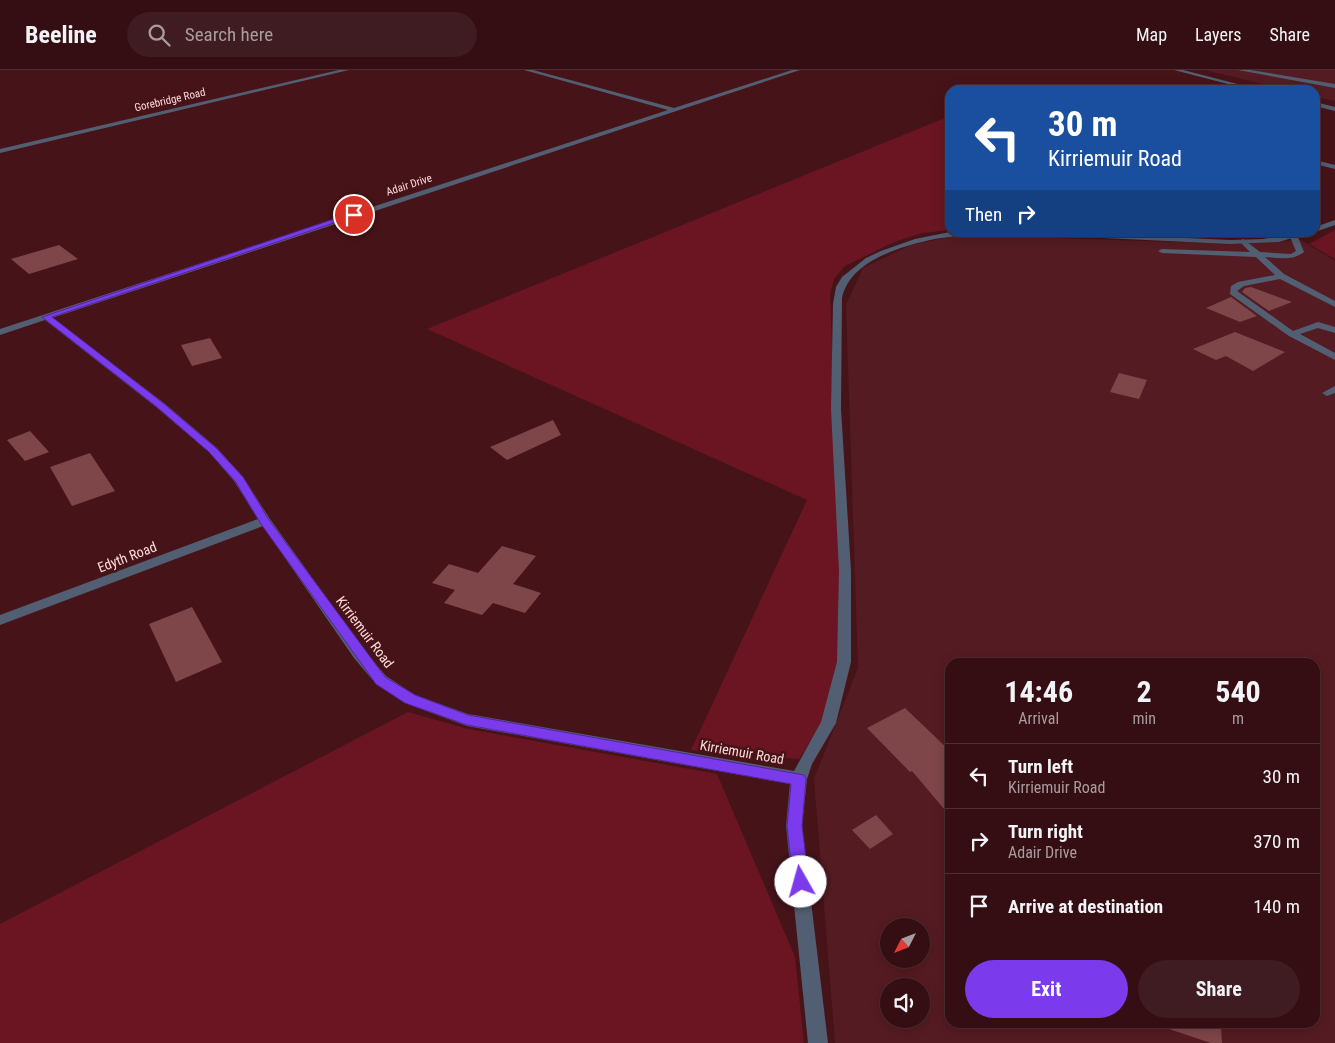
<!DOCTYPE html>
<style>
:root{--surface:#340e13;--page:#3f1c21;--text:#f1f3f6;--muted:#a99ca0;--line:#4e2e33;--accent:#7c3aed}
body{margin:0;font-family:"Roboto Condensed",sans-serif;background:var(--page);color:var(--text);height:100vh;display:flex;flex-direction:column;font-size:19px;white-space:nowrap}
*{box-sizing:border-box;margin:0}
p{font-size:16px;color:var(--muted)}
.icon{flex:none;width:28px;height:28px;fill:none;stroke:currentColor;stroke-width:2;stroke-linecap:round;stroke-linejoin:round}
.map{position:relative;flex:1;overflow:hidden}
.panel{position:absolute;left:945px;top:588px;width:375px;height:370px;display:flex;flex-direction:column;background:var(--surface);border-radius:15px;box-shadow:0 2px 12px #0003,0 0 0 1px var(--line)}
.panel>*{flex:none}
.banner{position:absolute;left:945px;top:15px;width:375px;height:152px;border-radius:15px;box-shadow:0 2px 12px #0003,0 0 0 1px var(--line);background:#1a4fa0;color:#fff;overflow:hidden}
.needle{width:32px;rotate:228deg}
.buttons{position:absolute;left:880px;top:848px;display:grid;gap:10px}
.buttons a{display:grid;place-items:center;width:50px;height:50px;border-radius:50%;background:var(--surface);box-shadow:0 2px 12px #0003,0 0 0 1px var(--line);font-size:25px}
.pin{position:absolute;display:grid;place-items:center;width:42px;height:42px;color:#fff;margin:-21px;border:2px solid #fff;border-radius:50%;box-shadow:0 1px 5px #0007}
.me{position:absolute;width:55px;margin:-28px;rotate:353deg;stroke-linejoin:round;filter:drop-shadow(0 0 4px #0008)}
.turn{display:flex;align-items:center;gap:18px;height:105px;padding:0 20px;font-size:22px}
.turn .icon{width:65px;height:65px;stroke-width:2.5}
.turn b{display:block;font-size:35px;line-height:42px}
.then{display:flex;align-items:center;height:48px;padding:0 20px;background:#0003;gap:10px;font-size:19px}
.eta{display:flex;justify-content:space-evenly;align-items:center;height:85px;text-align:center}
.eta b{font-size:30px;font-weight:700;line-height:35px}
.button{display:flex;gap:10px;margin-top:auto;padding:10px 20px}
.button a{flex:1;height:58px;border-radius:30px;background:var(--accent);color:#fff;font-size:20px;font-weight:700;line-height:58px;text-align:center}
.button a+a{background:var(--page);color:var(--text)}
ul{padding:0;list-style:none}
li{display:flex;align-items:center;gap:15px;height:65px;padding:0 20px;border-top:1px solid var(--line)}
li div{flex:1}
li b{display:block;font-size:19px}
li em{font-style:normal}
header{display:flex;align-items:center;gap:30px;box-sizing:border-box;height:70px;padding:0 25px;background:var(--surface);border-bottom:1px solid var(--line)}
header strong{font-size:24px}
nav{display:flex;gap:28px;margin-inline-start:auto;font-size:18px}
.search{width:350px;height:45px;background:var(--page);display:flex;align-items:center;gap:12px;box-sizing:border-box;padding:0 18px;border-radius:28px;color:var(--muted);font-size:19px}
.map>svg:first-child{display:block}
</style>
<header>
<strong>Beeline</strong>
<div class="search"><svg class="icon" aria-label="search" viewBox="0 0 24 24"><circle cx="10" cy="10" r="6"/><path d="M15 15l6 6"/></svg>Search here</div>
<nav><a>Map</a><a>Layers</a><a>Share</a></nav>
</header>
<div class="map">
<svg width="1335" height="973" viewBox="0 0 1335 973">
<rect width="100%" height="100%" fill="#461319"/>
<path fill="#551b22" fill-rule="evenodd" d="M 1205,0 L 1335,0 L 1335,31 L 1315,27 L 1315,20 L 1288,20 Z
M 960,165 L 1239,174 L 1301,170 L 1335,191 L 1335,973 L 835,973 L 814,709 L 858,598 L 846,235 L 863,198 L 911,175 ZM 950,592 L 1315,592 L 1315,952 L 950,952 ZM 889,856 L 921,856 L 921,889 L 889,889 ZM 889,916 L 921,916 L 921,949 L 889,949 Z"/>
<path fill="#6b1523" d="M 950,46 L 950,160 L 922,163 L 894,172 L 845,196 L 834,209 L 830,223 L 840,501 L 839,591 L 822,652 L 799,689 L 691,680 L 807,430 L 427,259 Z
M 1335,160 L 1335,189 L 1309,174 Z
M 408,642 L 468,659 L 717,704 L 795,887 L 804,973 L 0,973 L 0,854 Z"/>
<path fill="#7f4649" d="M 59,175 L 78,189 L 29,204 L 11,189 Z
M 1251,217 L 1292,232 L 1269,241 L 1242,222 L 1245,218 Z
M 1231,227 L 1257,246 L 1240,252 L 1206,238 Z
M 1235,262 L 1285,282 L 1253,301 L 1226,286 L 1216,290 L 1193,279 Z
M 210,268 L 222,288 L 192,296 L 181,275 Z
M 1119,303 L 1147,310 L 1139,329 L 1110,322 Z
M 553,350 L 561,365 L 507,390 L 490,377 Z
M 30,361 L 49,382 L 25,391 L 7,370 Z
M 90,383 L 115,421 L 72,436 L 50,397 Z
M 502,476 L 536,486 L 513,514 L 541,523 L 525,543 L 493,533 L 482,545 L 444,533 L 455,520 L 432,513 L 449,494 L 478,503 Z
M 192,537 L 222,592 L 176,612 L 149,554 Z
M 905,638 L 950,681 L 950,746 L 912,701 L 910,702 L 867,658 Z
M 876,745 L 893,764 L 870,779 L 852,760 Z
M 1161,952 L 1207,952 L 1221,957 L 1222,973 L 1211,973 L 1160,956 Z"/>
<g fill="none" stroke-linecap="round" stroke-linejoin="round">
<path fill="#525f72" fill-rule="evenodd" d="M 1238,0 L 1250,0 L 1335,14 L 1335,18 Z
M 1315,90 L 1335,95 L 1335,99 L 1315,94 Z
M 1291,165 L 1298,167 L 1304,182 C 1293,191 1279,188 1265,187 L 1284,204 L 1335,231 L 1335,237 L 1280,209 L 1244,216 L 1237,221 L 1293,261 L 1318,252 L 1335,257 L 1335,263 L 1318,258 L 1300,264 L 1335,283 L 1335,290 L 1289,266 L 1230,224 L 1231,216 L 1238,212 L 1275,205 L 1256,187 L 1162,183 L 1158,181 L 1162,179 L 1250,182 L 1239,171 L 1243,169 L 1260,182 L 1291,184 L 1296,181 L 1290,167 Z
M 1335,316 L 1335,323 L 1327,326 L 1322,323 Z"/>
<path fill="#525f72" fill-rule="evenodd" d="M 339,0 L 349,0 L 0,83 L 0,79 Z
M 524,0 L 533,0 L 674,38 L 792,0 L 800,0 L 52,248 L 164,333 L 217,378 L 243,407 L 270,449 L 364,580 L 386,606 L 415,625 L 468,644 L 794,701 L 821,652 L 837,592 L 839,501 L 831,339 L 833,234 L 836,217 L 842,207 L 866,188 L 881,181 L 915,169 L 950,162 L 968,162 C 959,167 945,167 935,169 C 902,176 850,190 842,228 L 841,339 L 851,501 L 851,592 L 836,653 L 812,694 L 807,709 L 802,756 L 828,973 L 808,973 L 786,756 L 790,714 L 467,656 L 405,633 L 376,614 L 354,588 L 263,456 L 0,555 L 0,545 L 258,449 L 234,411 L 209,382 L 156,337 L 45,250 L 0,265 L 0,259 L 668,40 Z
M 1174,0 L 1183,0 L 1261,20 L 1251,20 Z
M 1315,32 L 1335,37 L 1335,41 L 1315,36 Z
M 1335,150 L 1335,155 L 1315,162 L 1315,157 Z
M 1055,162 L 1230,170 L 1263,169 L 1299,162 L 1311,162 L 1279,172 L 1230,174 L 1104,168 Z"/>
</g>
<path fill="#7c3aed" stroke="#51269a" d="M 352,143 L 358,145 L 52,247 L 163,333 L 216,378 L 243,407 L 269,450 L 385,607 L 415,625 L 468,645 L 804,705 L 806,709 L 802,756 L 809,812 L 806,817 L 801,819 L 795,817 L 793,812 L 787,756 L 791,714 L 467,655 L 405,633 L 376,614 L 261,454 L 235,411 L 209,382 L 157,337 L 42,247 Z"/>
<g text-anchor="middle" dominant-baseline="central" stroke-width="5" stroke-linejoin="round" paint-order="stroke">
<g font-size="11" fill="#fddada" stroke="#461319">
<text transform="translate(170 30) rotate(-13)">Gorebridge Road</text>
<text transform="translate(409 115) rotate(-18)">Adair Drive</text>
</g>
<g font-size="14" fill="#fddada" stroke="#461319">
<text transform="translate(127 487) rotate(-21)">Edyth Road</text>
<text transform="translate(365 562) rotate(53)">Kirriemuir Road</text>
<text transform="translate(742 682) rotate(10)">Kirriemuir Road</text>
</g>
</g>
</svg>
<div class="buttons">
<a><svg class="needle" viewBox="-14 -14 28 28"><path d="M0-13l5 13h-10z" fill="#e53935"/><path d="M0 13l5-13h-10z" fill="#a99ca0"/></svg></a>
<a><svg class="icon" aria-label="sound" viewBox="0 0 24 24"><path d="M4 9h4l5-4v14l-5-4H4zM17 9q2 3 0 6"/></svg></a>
</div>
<div class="pin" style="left:354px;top:145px;background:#d93025"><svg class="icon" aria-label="arrive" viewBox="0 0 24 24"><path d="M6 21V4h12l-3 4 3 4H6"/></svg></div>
<svg class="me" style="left:801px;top:812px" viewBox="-20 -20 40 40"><circle r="19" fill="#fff"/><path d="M0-13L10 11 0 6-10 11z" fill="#7c3aed"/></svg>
<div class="banner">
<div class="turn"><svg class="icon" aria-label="left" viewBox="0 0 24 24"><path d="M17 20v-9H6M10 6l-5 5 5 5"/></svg><div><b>30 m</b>Kirriemuir Road</div></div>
<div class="then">Then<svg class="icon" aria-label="right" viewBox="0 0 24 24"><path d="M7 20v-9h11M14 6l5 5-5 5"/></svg></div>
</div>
<section class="panel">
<div class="eta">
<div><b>14:46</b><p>Arrival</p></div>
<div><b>2</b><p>min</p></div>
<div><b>540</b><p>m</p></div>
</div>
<ul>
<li><svg class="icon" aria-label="left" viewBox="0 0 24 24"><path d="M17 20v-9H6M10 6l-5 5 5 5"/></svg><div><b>Turn left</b><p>Kirriemuir Road</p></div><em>30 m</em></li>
<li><svg class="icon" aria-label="right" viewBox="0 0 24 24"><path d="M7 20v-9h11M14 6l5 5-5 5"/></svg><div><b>Turn right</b><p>Adair Drive</p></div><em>370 m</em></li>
<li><svg class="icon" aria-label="arrive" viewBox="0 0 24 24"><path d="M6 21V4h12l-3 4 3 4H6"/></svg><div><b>Arrive at destination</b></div><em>140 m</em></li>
</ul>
<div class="button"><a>Exit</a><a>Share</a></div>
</section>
</div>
